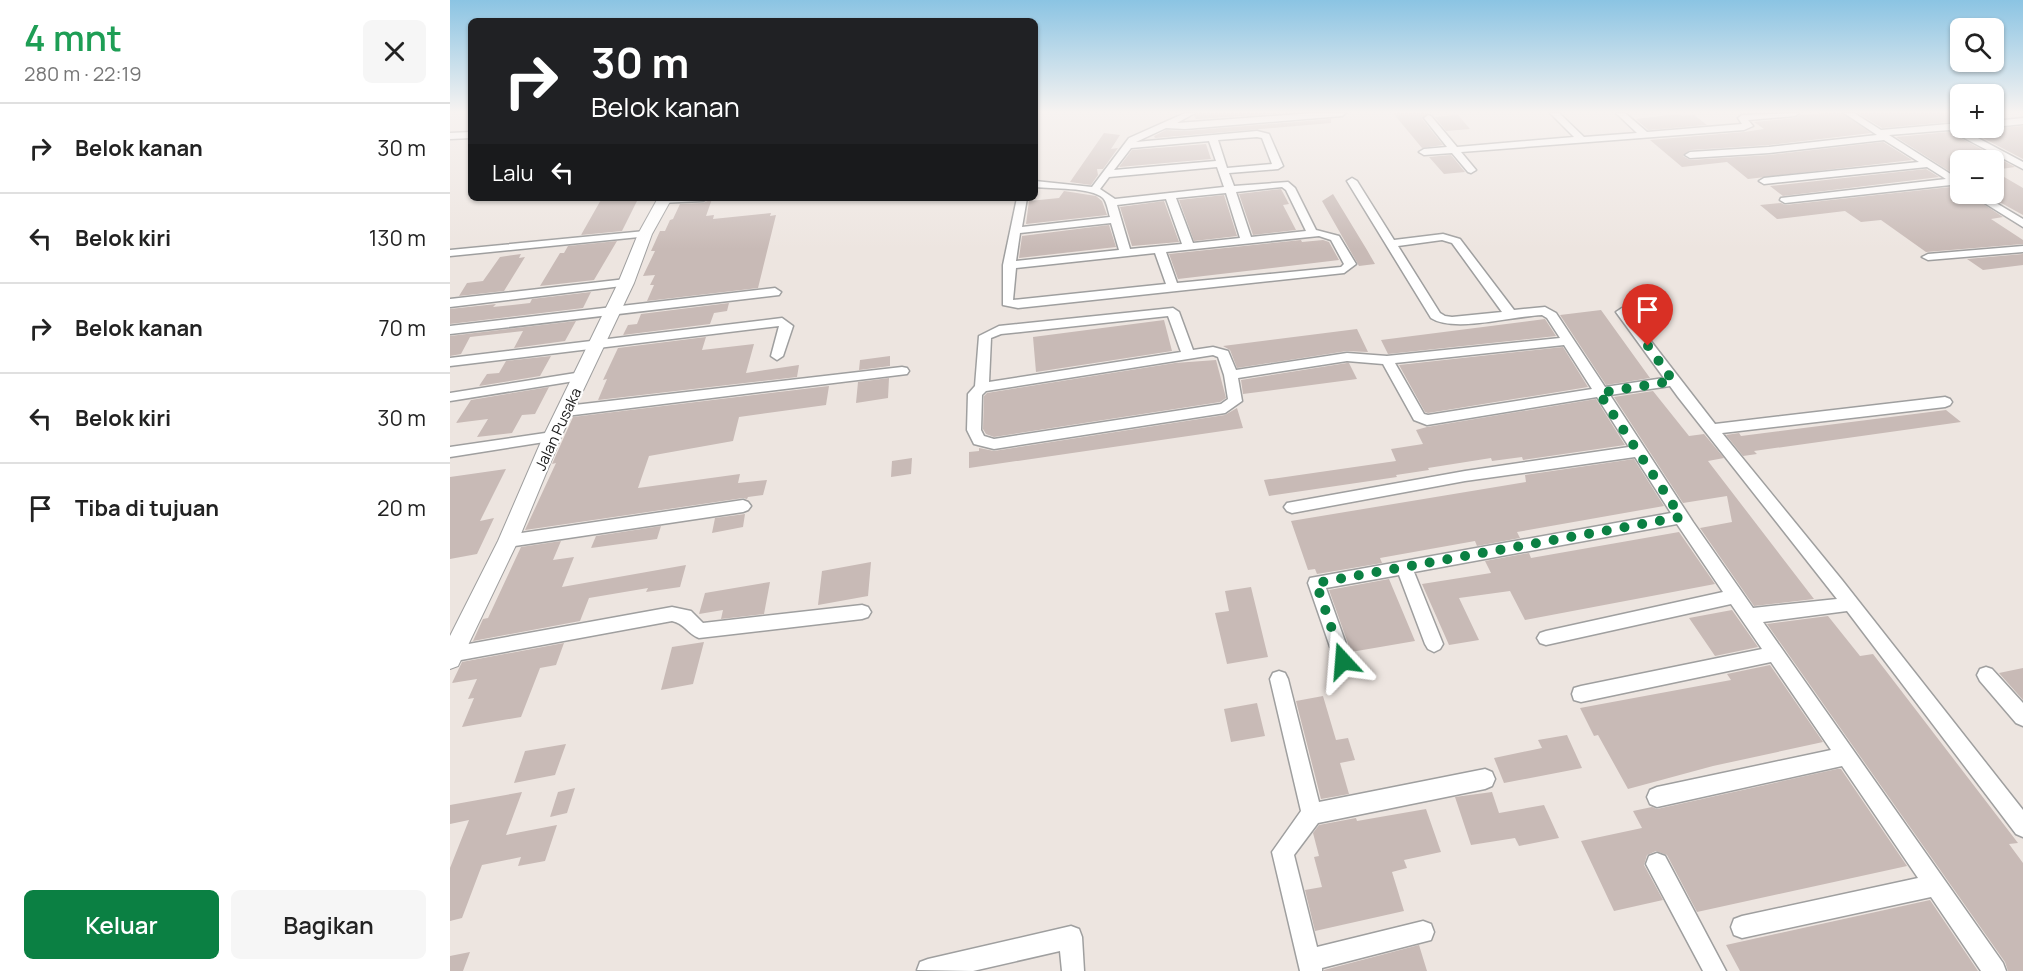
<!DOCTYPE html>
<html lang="id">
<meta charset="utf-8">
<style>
:root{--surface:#fff;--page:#f6f6f6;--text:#222;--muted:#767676;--line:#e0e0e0;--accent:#0b8043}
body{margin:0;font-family:Manrope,sans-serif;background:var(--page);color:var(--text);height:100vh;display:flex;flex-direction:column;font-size:22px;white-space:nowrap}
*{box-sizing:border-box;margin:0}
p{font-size:20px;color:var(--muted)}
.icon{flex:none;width:33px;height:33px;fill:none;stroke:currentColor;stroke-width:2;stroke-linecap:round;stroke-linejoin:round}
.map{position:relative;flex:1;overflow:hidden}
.side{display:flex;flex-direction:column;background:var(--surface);width:450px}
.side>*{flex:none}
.hud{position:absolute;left:18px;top:18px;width:570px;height:183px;border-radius:9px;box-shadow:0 2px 4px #0004;background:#202124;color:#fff;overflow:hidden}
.controls{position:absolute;left:1500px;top:18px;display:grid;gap:12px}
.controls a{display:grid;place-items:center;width:54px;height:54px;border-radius:9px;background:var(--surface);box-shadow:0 2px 4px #0004;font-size:30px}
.pin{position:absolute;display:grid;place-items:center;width:51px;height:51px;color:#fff;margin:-62px -26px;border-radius:50% 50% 50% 0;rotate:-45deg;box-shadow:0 0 6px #0007}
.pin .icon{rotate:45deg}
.me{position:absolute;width:66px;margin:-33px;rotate:341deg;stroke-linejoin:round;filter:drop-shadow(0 0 4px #0008)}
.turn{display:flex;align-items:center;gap:21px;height:126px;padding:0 24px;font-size:27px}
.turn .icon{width:78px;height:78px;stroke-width:2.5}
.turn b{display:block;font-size:42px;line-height:51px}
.then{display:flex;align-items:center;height:57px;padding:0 24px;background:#0003;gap:12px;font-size:22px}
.round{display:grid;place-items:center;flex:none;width:63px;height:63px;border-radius:9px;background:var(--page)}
.overview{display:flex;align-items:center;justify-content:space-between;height:102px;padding:0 24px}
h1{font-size:36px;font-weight:600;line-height:45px;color:#1e9e55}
.action{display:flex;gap:12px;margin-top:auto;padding:12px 24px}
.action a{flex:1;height:69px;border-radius:9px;background:var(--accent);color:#fff;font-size:24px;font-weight:600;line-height:69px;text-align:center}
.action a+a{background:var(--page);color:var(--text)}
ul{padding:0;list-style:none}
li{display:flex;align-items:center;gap:18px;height:90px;padding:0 24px;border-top:2px solid var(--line)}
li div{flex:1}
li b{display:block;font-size:22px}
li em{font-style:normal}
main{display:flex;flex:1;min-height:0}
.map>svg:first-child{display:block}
</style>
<main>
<section class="side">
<div class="overview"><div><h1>4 mnt</h1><p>280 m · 22:19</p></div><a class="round"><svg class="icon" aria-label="close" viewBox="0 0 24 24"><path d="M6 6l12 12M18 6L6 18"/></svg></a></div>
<ul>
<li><svg class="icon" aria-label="right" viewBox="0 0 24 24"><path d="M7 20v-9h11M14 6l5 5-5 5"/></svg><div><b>Belok kanan</b></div><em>30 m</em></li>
<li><svg class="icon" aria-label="left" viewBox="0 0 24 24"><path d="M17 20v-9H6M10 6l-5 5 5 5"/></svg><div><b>Belok kiri</b></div><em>130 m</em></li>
<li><svg class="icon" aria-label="right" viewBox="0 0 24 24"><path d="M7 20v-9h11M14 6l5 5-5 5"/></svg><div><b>Belok kanan</b></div><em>70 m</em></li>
<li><svg class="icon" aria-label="left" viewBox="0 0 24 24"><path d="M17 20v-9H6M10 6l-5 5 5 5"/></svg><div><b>Belok kiri</b></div><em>30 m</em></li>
<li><svg class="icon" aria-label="arrive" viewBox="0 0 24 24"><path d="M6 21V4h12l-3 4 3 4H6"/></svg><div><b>Tiba di tujuan</b></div><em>20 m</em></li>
</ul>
<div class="action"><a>Keluar</a><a>Bagikan</a></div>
</section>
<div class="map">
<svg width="1573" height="971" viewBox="0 0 1573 971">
<rect width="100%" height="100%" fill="#ede5e0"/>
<path fill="#c8bab6" d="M 747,113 L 838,113 L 746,119 L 744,116 Z
M 943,113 L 977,113 L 972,119 L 993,145 L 972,148 Z
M 1374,113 L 1392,113 L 1421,133 L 1319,145 L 1240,150 L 1233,156 L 1240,160 L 1319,155 L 1433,142 L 1462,160 L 1298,179 L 1277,162 L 1232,167 L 1200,140 L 1294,132 L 1314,129 L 1304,122 L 1345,118 L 1350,115 Z
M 1408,113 L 1510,113 L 1510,121 L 1432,128 Z
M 1229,114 L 1232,116 L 1244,115 L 1257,125 L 1198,130 L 1186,119 Z
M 1008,115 L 1020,129 L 996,131 L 985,117 Z
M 881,119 L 881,123 L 705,138 L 704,136 L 716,130 L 735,131 Z
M 1573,126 L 1573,159 L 1516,129 L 1516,128 L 1525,130 Z
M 1499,132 L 1565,167 L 1544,170 L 1544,160 L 1510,160 L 1510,178 L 1446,137 Z
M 654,133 L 670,135 L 661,149 L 668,148 L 653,169 L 647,169 L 648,175 L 641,185 L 620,182 Z
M 756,144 L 761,159 L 669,167 L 682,150 Z
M 1001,155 L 1015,172 L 994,174 L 979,157 Z
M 1476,169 L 1489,177 L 1333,196 L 1320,186 Z
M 1544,171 L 1573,188 L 1573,215 L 1535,194 L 1544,194 Z
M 1510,186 L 1510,195 L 1518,194 L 1553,217 L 1541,219 L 1573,240 L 1573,244 L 1476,252 L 1431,220 L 1411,222 L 1395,211 L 1327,219 L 1310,205 L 1331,203 L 1335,205 Z
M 831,189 L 839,204 L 833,205 L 846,230 L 803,235 L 789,194 Z
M 614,191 L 646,196 L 652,201 L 657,215 L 576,224 L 579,201 L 609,198 Z
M 883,194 L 917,250 L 925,264 L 909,266 L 872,201 Z
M 774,195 L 787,236 L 744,241 L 729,200 Z
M 152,198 L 170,198 L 168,201 L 188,199 L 172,231 L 131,235 Z
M 262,199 L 256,216 L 264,215 L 263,219 L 321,213 L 320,216 L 326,215 L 308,288 L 197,301 L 204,285 L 200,285 L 205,275 L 193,276 L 205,251 L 201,251 L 210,231 L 215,231 L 220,220 L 223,219 L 230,204 L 253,203 Z
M 714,201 L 729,242 L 682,246 L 670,207 Z
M 659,225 L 666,247 L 569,258 L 572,236 Z
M 851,240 L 852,242 L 873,240 L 879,242 L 889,260 L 728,279 L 719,254 Z
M 167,241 L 144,280 L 90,286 L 110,253 L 114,253 L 118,246 Z
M 71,254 L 69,258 L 75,257 L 54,291 L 9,296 L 17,283 L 33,281 L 50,257 Z
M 1573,254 L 1573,265 L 1533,270 L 1517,259 Z
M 141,292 L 133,308 L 0,324 L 0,309 L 46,304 L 43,307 L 80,303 L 82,299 Z
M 279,303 L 277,311 L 264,313 L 260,324 L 173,335 L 178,325 L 187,324 L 191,314 Z
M 1151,310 L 1187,360 L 1200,378 L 1156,385 L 1110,315 Z
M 1095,319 L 1106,336 L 938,354 L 931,340 Z
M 714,320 L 722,351 L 586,372 L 583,337 Z
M 126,321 L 115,341 L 64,348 L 73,331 L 20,337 L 11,354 L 0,356 L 0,336 Z
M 907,329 L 918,352 L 897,351 L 787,368 L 780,350 L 773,346 Z
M 256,337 L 252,350 L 304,344 L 296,373 L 349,365 L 347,377 L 148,400 L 157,379 L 153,380 L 168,348 Z
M 1113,347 L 1138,387 L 978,413 L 975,412 L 949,365 Z
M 101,356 L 90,376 L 29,386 L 37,374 L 49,373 L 56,361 Z
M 440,356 L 440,366 L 409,370 L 410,360 Z
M 766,360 L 776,398 L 770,402 L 544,437 L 536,434 L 533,429 L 534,396 L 537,393 L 725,363 Z
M 897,363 L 899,363 L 907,379 L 793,394 L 791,380 Z
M 439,378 L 438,398 L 406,403 L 408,382 Z
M 379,386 L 376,405 L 289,417 L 283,441 L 199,456 L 188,488 L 290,474 L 288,483 L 317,480 L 313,495 L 298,497 L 297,499 L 293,498 L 75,530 L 106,463 L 102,464 L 123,417 Z
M 99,387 L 85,414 L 72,415 L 62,433 L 27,437 L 38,419 L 6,423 L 21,400 Z
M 1203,391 L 1239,436 L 1254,434 L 1274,458 L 1258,461 L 1364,599 L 1304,606 L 1250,528 L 1282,522 L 1277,496 L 1233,503 L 1164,397 Z
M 1146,399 L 1175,445 L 1073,460 L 1072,457 L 1042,461 L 1041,458 L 978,468 L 979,470 L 946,475 L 947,477 L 819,496 L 814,480 L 946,461 L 941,449 L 973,444 L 966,430 L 977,427 Z
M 787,408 L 793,428 L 519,468 L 519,452 L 529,451 L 529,448 L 544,451 L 775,415 Z
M 1496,410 L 1511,422 L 1304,451 L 1307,454 L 1293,456 L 1276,435 L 1289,433 L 1291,436 Z
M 462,458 L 461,474 L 441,477 L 442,461 Z
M 1184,459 L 1214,506 L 1067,532 L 1070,538 L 1027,546 L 1025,541 L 930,558 L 932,563 L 867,574 L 865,569 L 858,570 L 841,521 L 1076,482 L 1075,475 Z
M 56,469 L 30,521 L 44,518 L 27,554 L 0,559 L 0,477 Z
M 295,514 L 293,527 L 262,533 L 265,518 Z
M 211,526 L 207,539 L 141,548 L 146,536 Z
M 1229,532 L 1265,584 L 1075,620 L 1060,591 L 1009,598 L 1029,640 L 999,645 L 972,584 L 1041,573 L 1035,561 L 1079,553 L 1081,558 Z
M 111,541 L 103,560 L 124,557 L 112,587 L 236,565 L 230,587 L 196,592 L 198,588 L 139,598 L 130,621 L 23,641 L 33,619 L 38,618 L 71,547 Z
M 421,562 L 418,596 L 368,605 L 372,571 Z
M 939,579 L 965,641 L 901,652 L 879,590 Z
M 320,582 L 314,614 L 271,619 L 273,610 L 249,614 L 255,593 Z
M 801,587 L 818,657 L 777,664 L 765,613 L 779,611 L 775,591 Z
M 1282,610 L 1308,647 L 1265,656 L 1239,618 Z
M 1378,616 L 1410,656 L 1423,654 L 1568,843 L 1559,844 L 1573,863 L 1573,971 L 1558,971 L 1555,962 L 1317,624 Z
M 254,642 L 243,684 L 211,690 L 222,647 Z
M 114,643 L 106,665 L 90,668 L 71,717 L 12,727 L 24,698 L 18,699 L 27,679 L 2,683 L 12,662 Z
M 1320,665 L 1373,742 L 1263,766 L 1178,789 L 1148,735 L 1144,736 L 1130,708 L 1281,680 L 1277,674 Z
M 1573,668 L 1573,700 L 1549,673 Z
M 873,696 L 886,740 L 898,738 L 905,760 L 890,763 L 899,794 L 871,799 L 846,701 Z
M 807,703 L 815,736 L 781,742 L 774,709 Z
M 1117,735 L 1132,768 L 1054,783 L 1044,758 L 1092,748 L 1088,740 Z
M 116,744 L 105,775 L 64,783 L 75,751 Z
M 1387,769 L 1391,769 L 1457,866 L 1247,912 L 1217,855 L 1206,851 L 1197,855 L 1194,865 L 1213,900 L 1164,911 L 1131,841 L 1192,828 L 1183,811 L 1202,807 L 1207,809 Z
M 125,788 L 117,813 L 100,817 L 108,792 Z
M 72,792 L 56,835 L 107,825 L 95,861 L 68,866 L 71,857 L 32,865 L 12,918 L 0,921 L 0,868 L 19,820 L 0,824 L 0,805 Z
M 1042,792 L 1049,813 L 1094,805 L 1109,838 L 1069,846 L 1065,838 L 1021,845 L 1005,797 Z
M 976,809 L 991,852 L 954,860 L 957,868 L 942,872 L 954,911 L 865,931 L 855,890 L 872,887 L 864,857 L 869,856 L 863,833 L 869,825 L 906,818 L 907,821 Z
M 1480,900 L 1528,971 L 1290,971 L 1276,945 Z
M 969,945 L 977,971 L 874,971 L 874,970 Z
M 20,952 L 13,971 L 0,971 L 0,956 Z"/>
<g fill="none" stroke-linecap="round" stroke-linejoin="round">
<g stroke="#9f9f9f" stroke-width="3">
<path id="minor" d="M 735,113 L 745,113 L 727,123 L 864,113 L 896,113 L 892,116 L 735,129 L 716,128 L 686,142 L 807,131 L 819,134 L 833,166 L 828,169 L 779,173 L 784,186 L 838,182 L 845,188 L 866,230 L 889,236 L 906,264 L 894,273 L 568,308 L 553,305 L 553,265 L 567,198 L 577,198 L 572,227 L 660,217 C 658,211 657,202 653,198 C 641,187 602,189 585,187 L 585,181 L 642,187 L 679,138 ZM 807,137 L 812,138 L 822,164 L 777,168 L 768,140 ZM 759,141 L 766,161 L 664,170 L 681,148 ZM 767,167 L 774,187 L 665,199 L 650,189 L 659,177 ZM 832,187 L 836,190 L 856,231 L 801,237 L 786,192 ZM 776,193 L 790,238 L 743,243 L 726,198 ZM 716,199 L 732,244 L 680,249 L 667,205 ZM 661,223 L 669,250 L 566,261 L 570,233 ZM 869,236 L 881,240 L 894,264 L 891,267 L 727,283 L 716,252 ZM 705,253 L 716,284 L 563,300 L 566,268 Z
M 1100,113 L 1109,113 L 1134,137 L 1187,133 L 1166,113 L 1175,113 L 1197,132 L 1292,124 L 1288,118 L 1292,115 L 1349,113 L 1345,116 L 1298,120 L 1303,126 L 1294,130 L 1011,152 L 1026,170 L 1021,173 L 1018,172 L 1002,153 L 974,155 L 969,152 L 974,149 L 997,147 L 974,118 L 978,115 L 981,116 L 1007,147 L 1124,137 Z
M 1394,113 L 1404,113 L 1431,130 L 1510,123 L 1510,128 L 1514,128 L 1511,129 L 1573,162 L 1573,169 L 1499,130 L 1439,135 L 1510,180 L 1510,184 L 1335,203 L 1330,200 L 1331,198 L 1496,179 L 1477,167 L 1314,184 L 1309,181 L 1314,178 L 1469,162 L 1434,140 L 1319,153 L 1240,158 L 1235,155 L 1240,152 L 1319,147 L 1427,135 Z
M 1573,118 L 1573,124 L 1544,127 L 1544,121 Z
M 21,132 L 21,138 L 0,139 L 0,133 Z
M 902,178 L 907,181 L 944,240 L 993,234 L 1010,239 L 1064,310 L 1095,307 L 1106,313 L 1155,387 L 1214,378 L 1166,312 L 1172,308 L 1176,309 L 1265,424 L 1495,397 L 1500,399 L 1502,402 L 1500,405 L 1495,407 L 1272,433 L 1392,580 L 1573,810 L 1573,837 L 1566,834 L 1397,611 L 1313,622 L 1553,963 L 1556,971 L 1531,971 L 1481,897 L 1292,938 L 1284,935 L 1281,927 L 1284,919 L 1292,916 L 1468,878 L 1392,766 L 1207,807 L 1200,804 L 1197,797 L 1200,790 L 1207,787 L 1381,750 L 1321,662 L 1131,702 L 1124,700 L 1122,694 L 1124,688 L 1131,686 L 1312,649 L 1281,604 L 1096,645 L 1090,643 L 1087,638 L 1090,633 L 1096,631 L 1273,592 L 1227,524 L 964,572 L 993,644 L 990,649 L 984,652 L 978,649 L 975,644 L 949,575 L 876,588 L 902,661 L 899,667 L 893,669 L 887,667 L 858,583 L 860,578 L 1221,513 L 1185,457 L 1015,481 L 842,513 L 837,511 L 834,507 L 837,503 L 1015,471 L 1179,447 L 1147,397 L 977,425 L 964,420 L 933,364 L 897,361 L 788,378 L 792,401 L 775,413 L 544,449 L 524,444 L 517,430 L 518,394 L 525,386 L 529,336 L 549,326 L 723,308 L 729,312 L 743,350 L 763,347 L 778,351 L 786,370 L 897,353 L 937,356 L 1110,338 L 1097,318 L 1092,315 C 1064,316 1004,333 981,318 L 897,181 ZM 992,240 L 1002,243 L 1052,312 L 1002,317 L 995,316 L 990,313 L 948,246 ZM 718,316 L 731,352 L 539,382 L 541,338 L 551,334 ZM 1114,345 L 1142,389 L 978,415 L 974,414 L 945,363 ZM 763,355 L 768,357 L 774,375 L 778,399 L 771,404 L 544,439 L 534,436 L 531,430 L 532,395 L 536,391 ZM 1220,386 L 1228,397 L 1387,599 L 1303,608 L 1243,522 L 1160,395 Z
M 1520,194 L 1531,194 L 1573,219 L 1573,227 Z
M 213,198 L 258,198 L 253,201 L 209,203 L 208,201 Z
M 195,231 L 200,234 L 199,236 L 0,256 L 0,250 Z
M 1573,246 L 1573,252 L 1478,260 L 1472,257 L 1478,254 Z
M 176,279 L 182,283 L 180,285 L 0,307 L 0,299 Z
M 325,288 L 331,292 L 329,295 L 0,334 L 0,326 Z
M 332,318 L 343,326 L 333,356 L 327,360 L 321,356 L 329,326 L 0,366 L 0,358 Z
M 452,367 L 457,368 L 459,371 L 457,374 L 116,416 L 109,411 L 116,406 Z
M 132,372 L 139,376 L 137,379 L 0,401 L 0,393 Z
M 102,432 L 109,437 L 107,440 L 0,457 L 0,447 Z
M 293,500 L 298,502 L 301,506 L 298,510 L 293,512 L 58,547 L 52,545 L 50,541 L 52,537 L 58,535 Z
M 412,605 L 418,607 L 421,612 L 418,617 L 412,619 L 249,638 C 238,634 234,623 222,621 L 0,662 L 0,648 L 2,647 L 222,607 L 241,611 L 253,623 Z
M 1536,667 L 1542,669 L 1573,703 L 1573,726 L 1566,723 L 1530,681 L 1527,675 L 1530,669 Z
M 829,671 L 835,673 L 838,679 L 869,802 L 1035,769 L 1042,772 L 1045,779 L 1042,786 L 1035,789 L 868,823 L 844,855 L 867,947 L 973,921 L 981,924 L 984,932 L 981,940 L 872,968 L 872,971 L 850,971 L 822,852 L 851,811 L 820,679 L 823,673 Z
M 1207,853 L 1215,856 L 1276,971 L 1253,971 L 1196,864 L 1199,856 Z
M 621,926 L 629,929 L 632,937 L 634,971 L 612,971 L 610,951 L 523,971 L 467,970 L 470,962 L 478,959 Z"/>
</g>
<g stroke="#9f9f9f" stroke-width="2">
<path id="tertiary" d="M 208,198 L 222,198 L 202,234 L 184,283 L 111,437 L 68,541 L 8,666 L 0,669 L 0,636 L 48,541 L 93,437 L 168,283 L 188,234 Z"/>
</g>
<use href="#minor" fill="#fff" fill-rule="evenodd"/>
<use href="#tertiary" fill="#fff" fill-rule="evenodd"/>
</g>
<linearGradient id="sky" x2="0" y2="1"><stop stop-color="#8bc4e3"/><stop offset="0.45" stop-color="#f7f3f1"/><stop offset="1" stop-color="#f7f3f1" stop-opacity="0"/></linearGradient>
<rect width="1573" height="249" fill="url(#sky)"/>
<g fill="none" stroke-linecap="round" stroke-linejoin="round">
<path stroke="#0b8043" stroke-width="10" stroke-dasharray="0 18" d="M 893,661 L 866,583 L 1231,517 L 1149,393 L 1223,381 L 1198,346"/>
</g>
<g text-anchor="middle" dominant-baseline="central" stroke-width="4.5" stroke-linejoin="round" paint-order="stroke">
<g font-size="15" fill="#1b1b1b" stroke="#fff">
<text transform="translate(108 429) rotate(-65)">Jalan Pusaka</text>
</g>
</g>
</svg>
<div class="controls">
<a><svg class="icon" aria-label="search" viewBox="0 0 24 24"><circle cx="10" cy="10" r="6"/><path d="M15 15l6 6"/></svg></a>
<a>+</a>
<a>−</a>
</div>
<div class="pin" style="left:1198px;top:346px;background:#d93025"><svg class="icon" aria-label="arrive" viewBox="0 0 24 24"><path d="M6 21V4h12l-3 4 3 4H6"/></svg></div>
<svg class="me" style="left:893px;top:661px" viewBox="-20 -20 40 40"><path d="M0-17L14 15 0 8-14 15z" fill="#0b8043" stroke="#fff" stroke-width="4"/></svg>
<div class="hud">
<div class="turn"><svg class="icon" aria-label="right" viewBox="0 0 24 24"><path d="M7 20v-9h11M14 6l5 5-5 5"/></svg><div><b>30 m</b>Belok kanan</div></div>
<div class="then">Lalu<svg class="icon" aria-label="left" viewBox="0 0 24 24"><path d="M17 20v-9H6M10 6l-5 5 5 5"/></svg></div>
</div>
</div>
</main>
